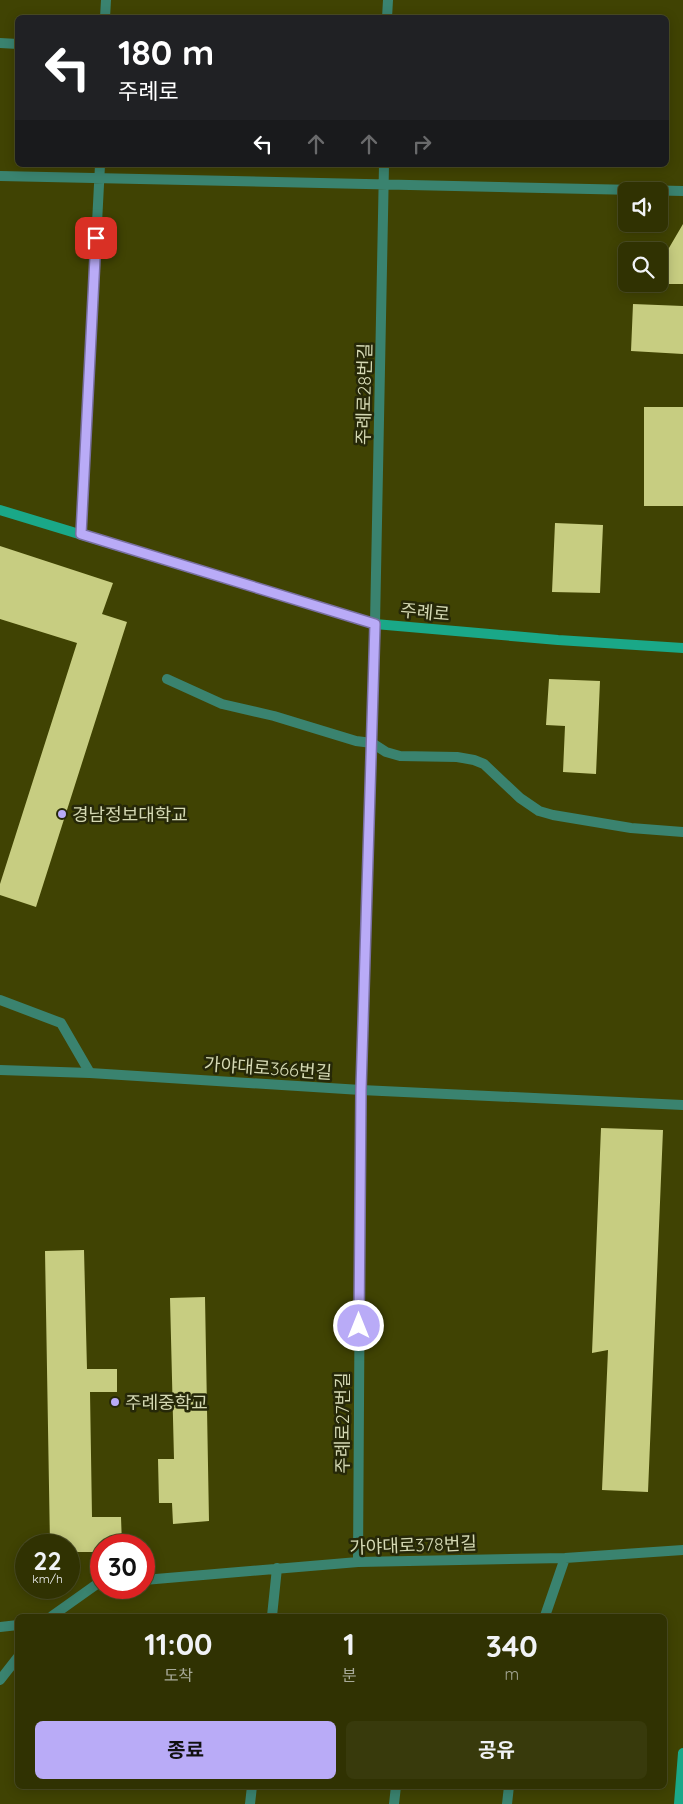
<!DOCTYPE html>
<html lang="ko">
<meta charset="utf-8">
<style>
:root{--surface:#303202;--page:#383a0c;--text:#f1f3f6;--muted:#a8aa99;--line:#4b4d24;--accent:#b9abf7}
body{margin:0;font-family:Quicksand,"Noto Sans KR",sans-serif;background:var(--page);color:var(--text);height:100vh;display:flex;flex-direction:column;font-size:19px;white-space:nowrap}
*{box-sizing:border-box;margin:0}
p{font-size:16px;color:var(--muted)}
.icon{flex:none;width:28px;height:28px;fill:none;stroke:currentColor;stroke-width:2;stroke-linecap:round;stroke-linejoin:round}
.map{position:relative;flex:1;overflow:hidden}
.drawer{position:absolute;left:15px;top:1614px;width:652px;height:175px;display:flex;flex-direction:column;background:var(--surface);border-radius:8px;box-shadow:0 2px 12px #0003,0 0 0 1px var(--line)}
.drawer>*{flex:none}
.banner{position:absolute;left:15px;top:15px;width:654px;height:152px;border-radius:8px;box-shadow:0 2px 12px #0003,0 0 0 1px var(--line);background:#202124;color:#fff;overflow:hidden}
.fabs{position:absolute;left:618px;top:182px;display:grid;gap:10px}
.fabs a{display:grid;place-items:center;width:50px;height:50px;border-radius:8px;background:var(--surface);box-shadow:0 2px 12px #0003,0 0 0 1px var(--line);font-size:25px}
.speed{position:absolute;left:15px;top:1534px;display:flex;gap:10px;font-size:25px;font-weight:700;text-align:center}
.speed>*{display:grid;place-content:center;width:65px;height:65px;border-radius:50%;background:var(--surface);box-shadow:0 2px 12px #0003,0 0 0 1px var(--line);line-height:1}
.speed small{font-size:12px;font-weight:400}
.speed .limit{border:8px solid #d22;background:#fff;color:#111}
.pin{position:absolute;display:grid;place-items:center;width:42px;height:42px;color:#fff;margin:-21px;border-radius:10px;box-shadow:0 2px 8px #0006}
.me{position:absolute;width:55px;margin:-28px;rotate:0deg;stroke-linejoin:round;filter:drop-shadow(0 0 4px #0008)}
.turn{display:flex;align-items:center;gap:18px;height:105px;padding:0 20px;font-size:22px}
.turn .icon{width:65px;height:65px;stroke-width:2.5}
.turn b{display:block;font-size:35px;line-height:42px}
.lanes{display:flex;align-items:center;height:48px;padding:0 20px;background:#0003;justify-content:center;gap:25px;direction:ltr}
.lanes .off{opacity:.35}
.eta{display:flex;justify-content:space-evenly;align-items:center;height:85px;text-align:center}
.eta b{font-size:30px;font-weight:700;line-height:35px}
.action{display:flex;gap:10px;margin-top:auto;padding:10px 20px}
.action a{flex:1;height:58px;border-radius:8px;background:var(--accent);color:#111;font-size:20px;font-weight:700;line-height:58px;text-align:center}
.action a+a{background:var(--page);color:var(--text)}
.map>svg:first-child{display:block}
</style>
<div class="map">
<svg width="683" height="1804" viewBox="0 0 683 1804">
<rect width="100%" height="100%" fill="#404303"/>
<path fill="#c7cd81" d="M 683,224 L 683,284 L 659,284 L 659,265 Z
M 633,304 L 683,306 L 683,354 L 631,351 Z
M 644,407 L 683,407 L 683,506 L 644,506 Z
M 555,523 L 603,525 L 600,593 L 552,592 Z
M 0,546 L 113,583 L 102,614 L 127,622 L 36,907 L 0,895 L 0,884 L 77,643 L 0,619 Z
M 549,679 L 600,681 L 596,774 L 563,772 L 565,726 L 546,725 Z
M 601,1128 L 663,1130 L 648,1492 L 602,1490 L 608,1350 L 592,1353 Z
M 84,1250 L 87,1369 L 117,1369 L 117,1392 L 90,1392 L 92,1517 L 121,1517 L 122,1545 L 101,1545 L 101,1552 L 69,1552 L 69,1545 L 50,1545 L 45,1251 Z
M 205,1297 L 209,1521 L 173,1524 L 172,1503 L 159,1503 L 158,1459 L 174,1459 L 170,1298 Z"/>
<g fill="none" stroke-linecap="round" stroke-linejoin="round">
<path stroke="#3a836f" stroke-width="10" d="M 0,43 L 18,44
M 0,1000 L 61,1023 L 90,1073"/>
<path stroke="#3a836f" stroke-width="10" d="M 105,18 L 106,0
M 387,18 L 388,0
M 0,176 L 683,191
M 81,534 L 100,165
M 167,679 L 222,704 L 274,716 L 356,741 L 372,743 L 386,752 L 400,756 L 457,757 L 474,760 L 484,764 L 520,798 L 539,811 L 553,815 L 631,828 L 683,832
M 0,1070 L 90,1073 L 361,1090 L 683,1105
M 358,1562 L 361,1090 L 375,624 L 384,165
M 144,1580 L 358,1562 L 565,1558 L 683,1550
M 52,1616 L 97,1584 L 101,1584
M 272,1616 L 277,1568
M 545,1616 L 565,1558
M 0,1627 L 18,1625
M 0,1680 L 18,1657
M 250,1804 L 252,1786
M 394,1804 L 396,1786
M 507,1804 L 509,1786"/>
<path stroke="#1aa888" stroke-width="10" d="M 0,510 L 375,624 L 558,640 L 683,648
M 679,1804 L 683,1753"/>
</g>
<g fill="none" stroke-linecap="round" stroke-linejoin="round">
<g stroke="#786fa1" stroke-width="12">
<path id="route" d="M 96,238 L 81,534 L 375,624 L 361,1090 L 359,1326"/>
</g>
<use href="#route" stroke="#b9abf7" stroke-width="9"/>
</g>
<g fill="#b9abf7" stroke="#262808" stroke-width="2">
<circle cx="62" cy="814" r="5"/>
<circle cx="115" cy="1402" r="5"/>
</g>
<g text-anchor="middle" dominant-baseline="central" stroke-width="5" stroke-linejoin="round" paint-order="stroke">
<g font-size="18" fill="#d4d8b3" stroke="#262808">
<text transform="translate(364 394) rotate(-89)">주례로28번길</text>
<text transform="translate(425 612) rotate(5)">주례로</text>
<text transform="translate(268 1068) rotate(4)">가야대로366번길</text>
<text transform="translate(342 1423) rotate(-90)">주례로27번길</text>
<text transform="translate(413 1545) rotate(-2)">가야대로378번길</text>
</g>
<g font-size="18" fill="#d4d8b3" stroke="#262808" text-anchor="start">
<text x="72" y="814">경남정보대학교</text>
<text x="125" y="1402">주례중학교</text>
</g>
</g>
</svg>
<div class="fabs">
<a><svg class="icon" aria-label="sound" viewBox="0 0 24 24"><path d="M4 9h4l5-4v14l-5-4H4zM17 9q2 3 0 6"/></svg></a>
<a><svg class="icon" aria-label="search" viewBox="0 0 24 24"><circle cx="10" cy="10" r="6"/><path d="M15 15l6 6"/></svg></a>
</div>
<div class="speed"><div>22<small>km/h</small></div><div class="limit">30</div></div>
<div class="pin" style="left:96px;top:238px;background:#d93025"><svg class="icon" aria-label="arrive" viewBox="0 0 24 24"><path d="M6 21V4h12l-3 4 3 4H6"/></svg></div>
<svg class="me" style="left:359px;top:1326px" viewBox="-20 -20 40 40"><circle r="17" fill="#b9abf7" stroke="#fff" stroke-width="3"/><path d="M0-11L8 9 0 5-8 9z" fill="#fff"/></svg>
<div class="banner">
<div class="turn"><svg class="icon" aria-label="left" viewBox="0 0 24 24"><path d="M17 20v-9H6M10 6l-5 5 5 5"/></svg><div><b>180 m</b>주례로</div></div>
<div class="lanes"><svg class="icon" aria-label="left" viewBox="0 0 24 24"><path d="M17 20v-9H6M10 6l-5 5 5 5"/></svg><svg class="icon off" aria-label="ahead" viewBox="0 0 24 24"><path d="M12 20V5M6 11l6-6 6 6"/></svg><svg class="icon off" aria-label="ahead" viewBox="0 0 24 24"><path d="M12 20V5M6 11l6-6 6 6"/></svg><svg class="icon off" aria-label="right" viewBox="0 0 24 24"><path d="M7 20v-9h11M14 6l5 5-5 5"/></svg></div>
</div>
<section class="drawer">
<div class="eta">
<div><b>11:00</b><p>도착</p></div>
<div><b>1</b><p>분</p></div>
<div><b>340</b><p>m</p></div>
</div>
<div class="action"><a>종료</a><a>공유</a></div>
</section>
</div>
